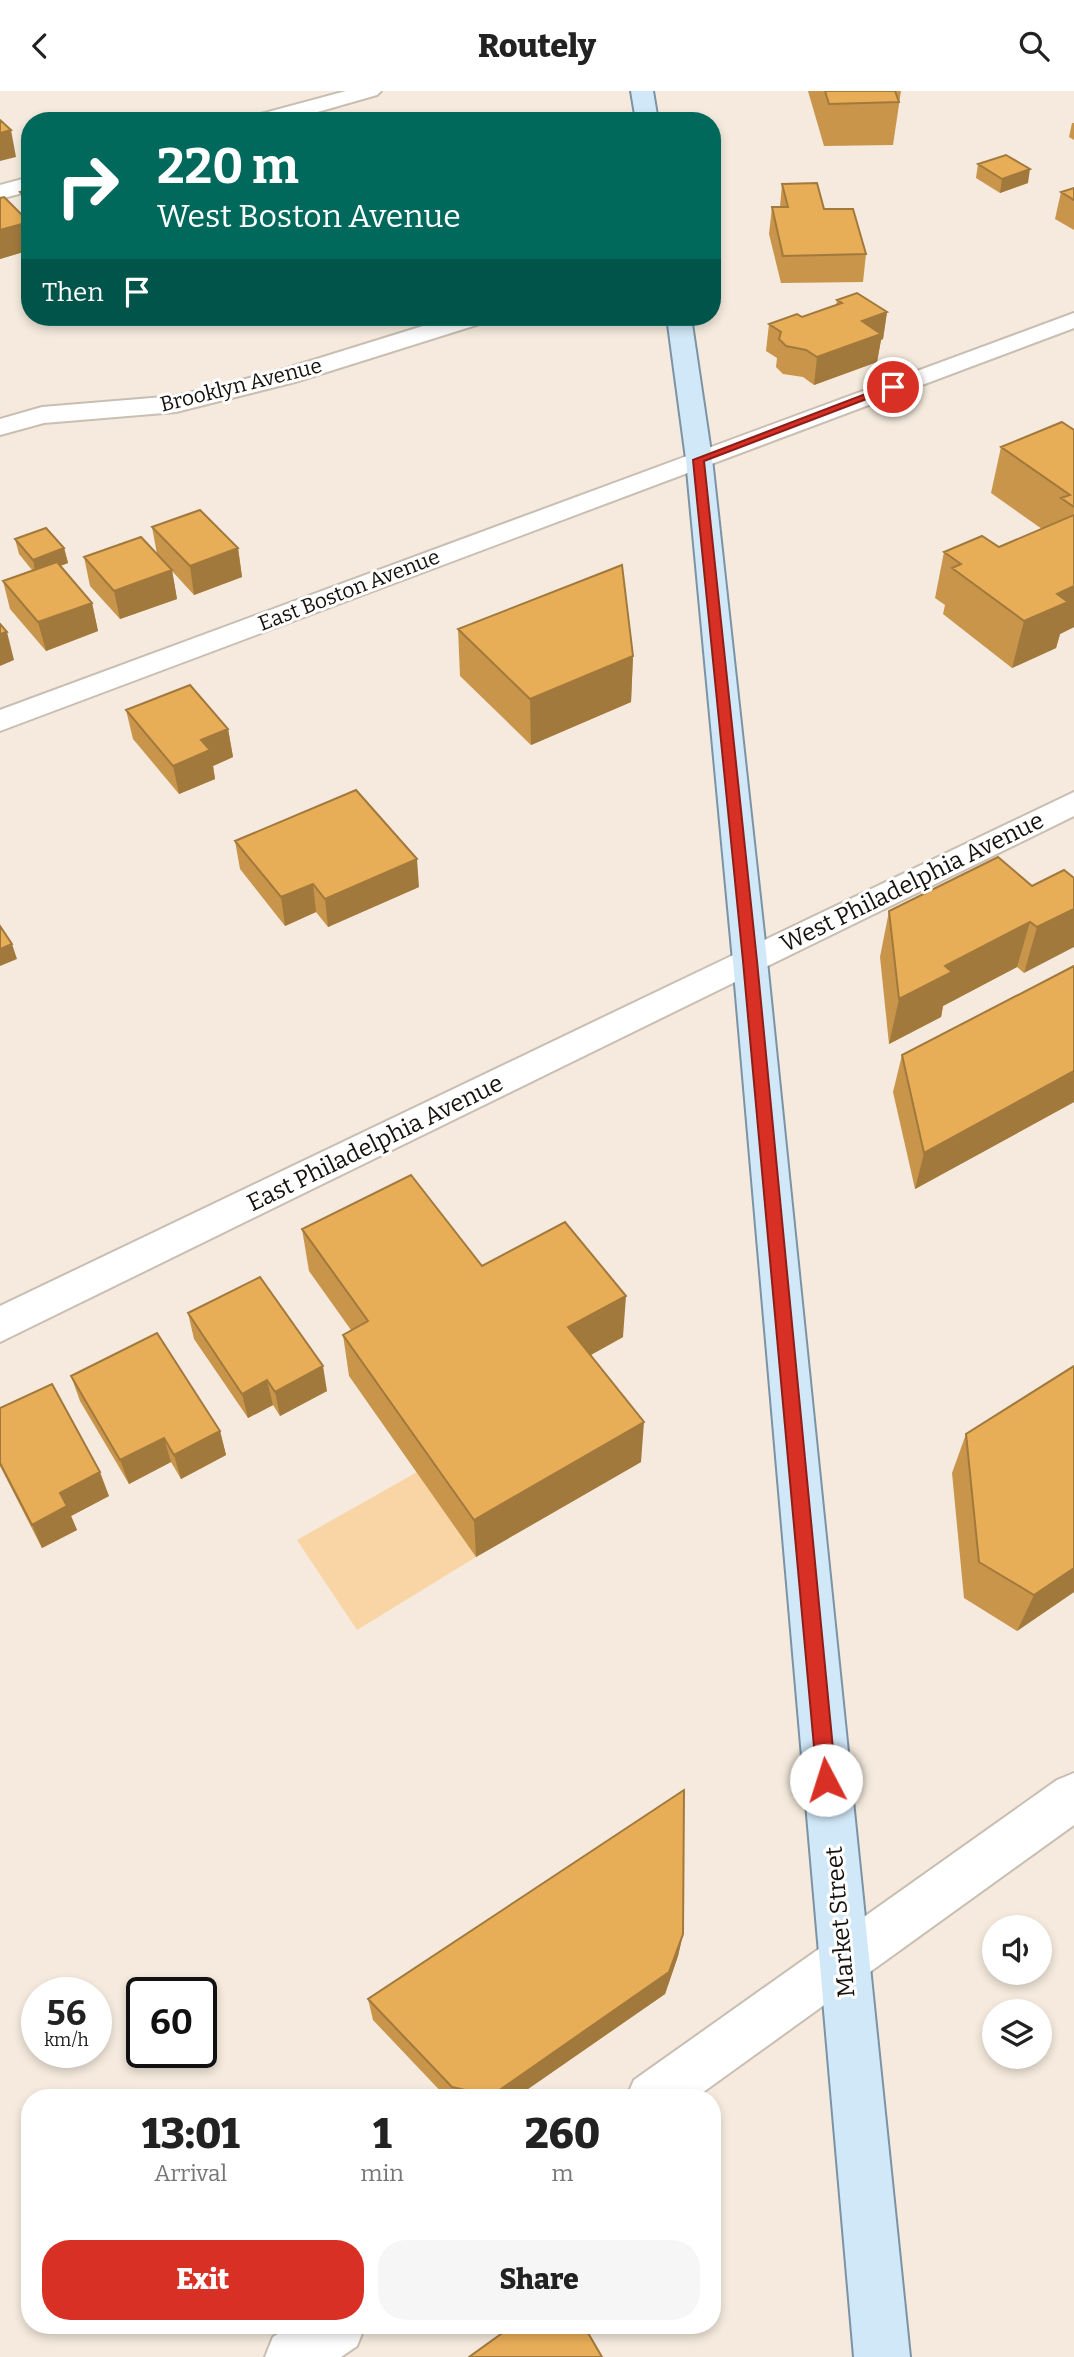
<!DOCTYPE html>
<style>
:root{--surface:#fff;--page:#f6f6f6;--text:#222;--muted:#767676;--accent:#d93025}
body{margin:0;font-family:Bitter,serif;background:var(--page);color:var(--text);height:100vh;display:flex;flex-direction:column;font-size:26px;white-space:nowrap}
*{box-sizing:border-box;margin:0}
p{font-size:23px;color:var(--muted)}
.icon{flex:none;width:38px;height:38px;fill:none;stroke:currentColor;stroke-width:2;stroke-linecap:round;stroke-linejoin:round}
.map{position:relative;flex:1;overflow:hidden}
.drawer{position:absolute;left:21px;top:1998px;width:700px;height:245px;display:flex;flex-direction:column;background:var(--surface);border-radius:28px;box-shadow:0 4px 10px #0003}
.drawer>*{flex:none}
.guide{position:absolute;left:21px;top:21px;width:700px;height:214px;border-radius:28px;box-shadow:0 4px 10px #0003;background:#00695c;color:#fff;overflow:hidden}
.buttons{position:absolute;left:982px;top:1824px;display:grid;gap:14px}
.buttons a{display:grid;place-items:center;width:70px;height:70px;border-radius:50%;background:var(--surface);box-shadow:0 4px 10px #0003;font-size:35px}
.speed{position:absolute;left:21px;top:1886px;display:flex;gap:14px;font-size:35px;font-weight:700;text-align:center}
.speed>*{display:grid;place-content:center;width:91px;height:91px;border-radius:50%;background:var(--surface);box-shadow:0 4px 10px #0003;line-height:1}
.speed small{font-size:18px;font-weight:400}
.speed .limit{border:4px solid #111;border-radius:10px;background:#fff;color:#111}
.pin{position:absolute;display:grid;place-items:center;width:60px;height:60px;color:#fff;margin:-30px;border:4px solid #fff;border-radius:50%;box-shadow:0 2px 7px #0007}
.me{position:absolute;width:77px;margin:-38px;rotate:355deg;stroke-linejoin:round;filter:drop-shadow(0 0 5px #0008)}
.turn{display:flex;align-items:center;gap:24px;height:147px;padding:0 21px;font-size:32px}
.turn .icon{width:91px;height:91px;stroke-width:2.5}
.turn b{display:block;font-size:49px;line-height:60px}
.then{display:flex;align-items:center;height:66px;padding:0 21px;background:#0003;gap:14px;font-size:26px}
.eta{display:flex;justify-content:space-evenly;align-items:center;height:119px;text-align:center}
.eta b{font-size:42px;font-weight:800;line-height:49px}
.cta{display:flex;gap:14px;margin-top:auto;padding:14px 21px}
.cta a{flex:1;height:80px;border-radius:28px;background:var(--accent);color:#fff;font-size:28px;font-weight:800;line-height:80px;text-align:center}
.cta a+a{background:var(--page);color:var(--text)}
header{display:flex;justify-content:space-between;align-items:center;height:91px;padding:0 21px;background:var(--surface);font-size:32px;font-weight:800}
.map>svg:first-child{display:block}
</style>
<header><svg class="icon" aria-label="back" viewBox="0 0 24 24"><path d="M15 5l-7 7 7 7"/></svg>Routely<svg class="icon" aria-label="search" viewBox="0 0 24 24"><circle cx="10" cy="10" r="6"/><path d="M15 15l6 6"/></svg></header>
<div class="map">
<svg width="1074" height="2266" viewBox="0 0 1074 2266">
<rect width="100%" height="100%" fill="#f5eadd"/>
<path fill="#f9d5a6" d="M 417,1381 L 476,1466 L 357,1539 L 297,1449 Z"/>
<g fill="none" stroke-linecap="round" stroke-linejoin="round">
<g stroke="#c8beb1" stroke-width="4">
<path id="minor" d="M 346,0 L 381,0 L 377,4 L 286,30 L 250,30 L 253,25 Z
M 30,86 L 30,100 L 0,108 L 0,94 Z
M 1074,222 L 1074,237 L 0,640 L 0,619 Z
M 452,226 L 489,226 L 486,231 L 295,291 L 176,321 L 44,332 L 0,344 L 0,328 L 42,316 L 176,305 L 278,280 Z
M 1074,701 L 1074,725 L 0,1251 L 0,1215 Z
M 1074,1682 L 1074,1734 L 695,2007 L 626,2007 L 634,1989 L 1057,1689 Z
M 290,2235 L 365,2235 L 357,2255 L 341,2266 L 265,2266 L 273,2246 Z"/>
</g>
<g stroke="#7b93a4" stroke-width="4">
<path id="primary" d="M 631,0 L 653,0 L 658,30 L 636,30 Z
M 667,226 L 691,226 L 712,368 L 767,870 L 910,2266 L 854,2266 L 733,870 L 686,368 Z"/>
</g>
<use href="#minor" fill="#fff" fill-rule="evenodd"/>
<use href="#primary" fill="#d1e8f9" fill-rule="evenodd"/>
</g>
<path fill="#c8954b" d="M 808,0 L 901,0 L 893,54 L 824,55 Z
M 1072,32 L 1074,32 L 1074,49 L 1069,46 Z
M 978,73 L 1028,92 L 1000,102 L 976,87 Z
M 782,93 L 866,163 L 863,191 L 781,192 L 769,143 L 772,116 L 780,116 Z
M 1074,97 L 1074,139 L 1055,128 L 1061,101 Z
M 30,98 L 30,159 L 0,168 L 0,107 L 26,127 L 20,101 Z
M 837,209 L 887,221 L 883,248 L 881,249 L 877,271 L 814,294 L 803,286 L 783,283 L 776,276 L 777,267 L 766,260 L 769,233 L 802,226 L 836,214 Z
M 1074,339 L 1074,536 L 1060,543 L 1056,557 L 1012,577 L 943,523 L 945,514 L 935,507 L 944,461 L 999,456 L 1042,438 L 991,402 L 1001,356 Z
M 152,436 L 238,457 L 242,486 L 194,504 L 172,480 L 177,508 L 120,528 L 90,495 L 84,466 L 157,463 Z
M 15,448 L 64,457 L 68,472 L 60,475 L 92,512 L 98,540 L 46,560 L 10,518 L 3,490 L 32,479 L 19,463 Z
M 458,538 L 633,565 L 631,611 L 531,654 L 460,585 Z
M 126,619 L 228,638 L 233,666 L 213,675 L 215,688 L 179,703 L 133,648 Z
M 235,750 L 419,796 L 328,836 L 316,821 L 285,835 L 240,778 Z
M 1064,779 L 1024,882 L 1017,876 L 943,915 L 941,926 L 889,953 L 880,866 L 889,820 L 1032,795 Z
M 1074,875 L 1074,1011 L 915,1098 L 893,1001 L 902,964 Z
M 302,1138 L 482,1175 L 623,1246 L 591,1264 L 641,1371 L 476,1466 L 349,1285 L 343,1244 L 351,1239 L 309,1180 Z
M 188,1222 L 327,1300 L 280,1325 L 273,1314 L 248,1327 L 194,1248 Z
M 71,1285 L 220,1340 L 226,1364 L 181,1388 L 171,1371 L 129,1393 L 80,1310 Z
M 0,1317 L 109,1405 L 71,1425 L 77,1439 L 42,1457 L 0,1375 Z
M 966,1343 L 1074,1501 L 1017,1540 L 964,1507 L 952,1382 Z
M 683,1843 L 678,1865 L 665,1903 L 515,2007 L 447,2007 L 373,1929 L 368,1908 Z"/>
<path fill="#a2793d" d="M 11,39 L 16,66 L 0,70 L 0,42 Z
M 1030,78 L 1028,92 L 1000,102 L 1002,88 Z
M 29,131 L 30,159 L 0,168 L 0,139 Z
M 887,221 L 883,248 L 881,249 L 877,271 L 814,294 L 817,266 L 862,230 Z
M 64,457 L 68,472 L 36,484 L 33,469 Z
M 238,457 L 242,486 L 194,504 L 190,475 Z
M 172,479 L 177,508 L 120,528 L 114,500 Z
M 1074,495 L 1074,536 L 1060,543 L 1056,557 L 1012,577 L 1024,530 L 1057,503 Z
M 92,512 L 98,540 L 46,560 L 38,531 Z
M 7,541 L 14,569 L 0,575 L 0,543 Z
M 633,565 L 631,611 L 531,654 L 530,608 Z
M 228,638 L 233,666 L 213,675 L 215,688 L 179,703 L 173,675 L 201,649 Z
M 417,768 L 419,796 L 328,836 L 325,808 Z
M 313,793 L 316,821 L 285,835 L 281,806 Z
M 1074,818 L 1074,856 L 1024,882 L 1037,836 Z
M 1030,831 L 1017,876 L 943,915 L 941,926 L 889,953 L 899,908 L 945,875 Z
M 12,853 L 17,868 L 0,875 L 0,858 Z
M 1074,980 L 1074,1011 L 915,1098 L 924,1062 Z
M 626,1205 L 623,1246 L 567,1277 L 568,1236 Z
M 323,1275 L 327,1300 L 280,1325 L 275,1301 Z
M 267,1289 L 273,1314 L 248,1327 L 242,1303 Z
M 644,1331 L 641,1371 L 476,1466 L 474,1429 Z
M 220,1340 L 226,1364 L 181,1388 L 174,1364 Z
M 164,1347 L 171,1371 L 129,1393 L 120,1369 Z
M 100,1381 L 109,1405 L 71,1425 L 77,1439 L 42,1457 L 32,1434 L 60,1402 Z
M 1074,1477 L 1074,1501 L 1017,1540 L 1034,1504 Z
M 683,1843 L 678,1865 L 665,1903 L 515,2007 L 491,2007 L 491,2005 Z"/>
<path fill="#e8ad57" stroke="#a2793d" stroke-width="2" d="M 825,0 L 895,0 L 899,11 L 829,13 Z
M 0,29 L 11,39 L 0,42 Z
M 1006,64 L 1030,78 L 1002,88 L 978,73 Z
M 817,92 L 824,118 L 853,118 L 866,163 L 783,165 L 772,116 L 788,116 L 782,93 Z
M 1074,97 L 1074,109 L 1061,101 Z
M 30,98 L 30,110 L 20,101 Z
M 4,106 L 29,131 L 0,139 L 0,107 Z
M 857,202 L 887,221 L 862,230 L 881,243 L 817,266 L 806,259 L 786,255 L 779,248 L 781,241 L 769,233 L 797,223 L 802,226 L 842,212 L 837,209 Z
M 1062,331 L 1074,339 L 1074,416 L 1061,407 L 1070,404 L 1001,356 Z
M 200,419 L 238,457 L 190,475 L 152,436 Z
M 1074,424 L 1074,495 L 1057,503 L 1068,511 L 1024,530 L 952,477 L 961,473 L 944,461 L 982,445 L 999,456 Z
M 46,437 L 64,457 L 33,469 L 15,448 Z
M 141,446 L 172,479 L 114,500 L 84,466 Z
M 57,471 L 92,512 L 38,531 L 3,490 Z
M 622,474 L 633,565 L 530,608 L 458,538 Z
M 0,533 L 7,541 L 0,543 Z
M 190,594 L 228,638 L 201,649 L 210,659 L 173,675 L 126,619 Z
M 356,699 L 417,768 L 325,808 L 313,793 L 281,806 L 235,750 Z
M 998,766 L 1032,795 L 1064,779 L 1074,787 L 1074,818 L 1037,836 L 1030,831 L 945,875 L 952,881 L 899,908 L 889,820 Z
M 0,835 L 12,853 L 0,858 Z
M 1074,875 L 1074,980 L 924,1062 L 902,964 Z
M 411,1084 L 482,1175 L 565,1131 L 626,1205 L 568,1236 L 644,1331 L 474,1429 L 343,1244 L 368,1230 L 302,1138 Z
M 260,1186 L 323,1275 L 275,1301 L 267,1289 L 242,1303 L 188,1222 Z
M 157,1242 L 220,1340 L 174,1364 L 164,1347 L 120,1369 L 71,1285 Z
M 1074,1275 L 1074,1477 L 1034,1504 L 979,1471 L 966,1343 Z
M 52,1293 L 100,1381 L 60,1402 L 67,1415 L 32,1434 L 0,1372 L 0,1317 Z
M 684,1699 L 683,1843 L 669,1881 L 491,2005 L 452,1996 L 368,1908 Z
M 512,2235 L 584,2235 L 602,2266 L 469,2266 Z"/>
<path fill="#d93025" stroke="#8d1f18" stroke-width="2" d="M 889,294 L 898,296 L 704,370 L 757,870 L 836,1689 L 833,1696 L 826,1699 L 819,1696 L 817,1689 L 743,870 L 693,369 Z"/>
<g text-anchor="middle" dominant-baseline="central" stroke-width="6" stroke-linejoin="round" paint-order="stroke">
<g font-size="21" fill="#15120d" stroke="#fff">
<text transform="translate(241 294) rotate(-14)">Brooklyn Avenue</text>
<text transform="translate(349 499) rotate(-21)">East Boston Avenue</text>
</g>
<g font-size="24" fill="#15120d" stroke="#fff">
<text transform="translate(912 791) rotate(-26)">West Philadelphia Avenue</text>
<text transform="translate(375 1052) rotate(-26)">East Philadelphia Avenue</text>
<text transform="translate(840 1831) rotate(-95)">Market Street</text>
</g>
</g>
</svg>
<div class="buttons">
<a><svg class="icon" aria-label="sound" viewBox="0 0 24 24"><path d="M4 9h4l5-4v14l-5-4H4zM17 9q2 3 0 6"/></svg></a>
<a><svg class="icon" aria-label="layers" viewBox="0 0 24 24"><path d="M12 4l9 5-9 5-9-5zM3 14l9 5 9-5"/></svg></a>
</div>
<div class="speed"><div>56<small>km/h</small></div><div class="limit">60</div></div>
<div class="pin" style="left:893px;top:296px;background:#d93025"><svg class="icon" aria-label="arrive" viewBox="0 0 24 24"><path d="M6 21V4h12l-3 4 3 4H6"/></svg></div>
<svg class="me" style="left:826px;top:1689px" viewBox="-20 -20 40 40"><circle r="19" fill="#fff"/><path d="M0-13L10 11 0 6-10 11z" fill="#d93025"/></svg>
<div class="guide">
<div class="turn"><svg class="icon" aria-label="right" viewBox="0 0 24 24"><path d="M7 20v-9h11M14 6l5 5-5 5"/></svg><div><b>220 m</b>West Boston Avenue</div></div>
<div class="then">Then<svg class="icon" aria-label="arrive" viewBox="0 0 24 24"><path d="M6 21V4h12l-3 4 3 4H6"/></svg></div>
</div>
<section class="drawer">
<div class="eta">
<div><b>13:01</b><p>Arrival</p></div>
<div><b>1</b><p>min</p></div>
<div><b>260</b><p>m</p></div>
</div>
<div class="cta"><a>Exit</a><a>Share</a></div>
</section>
</div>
